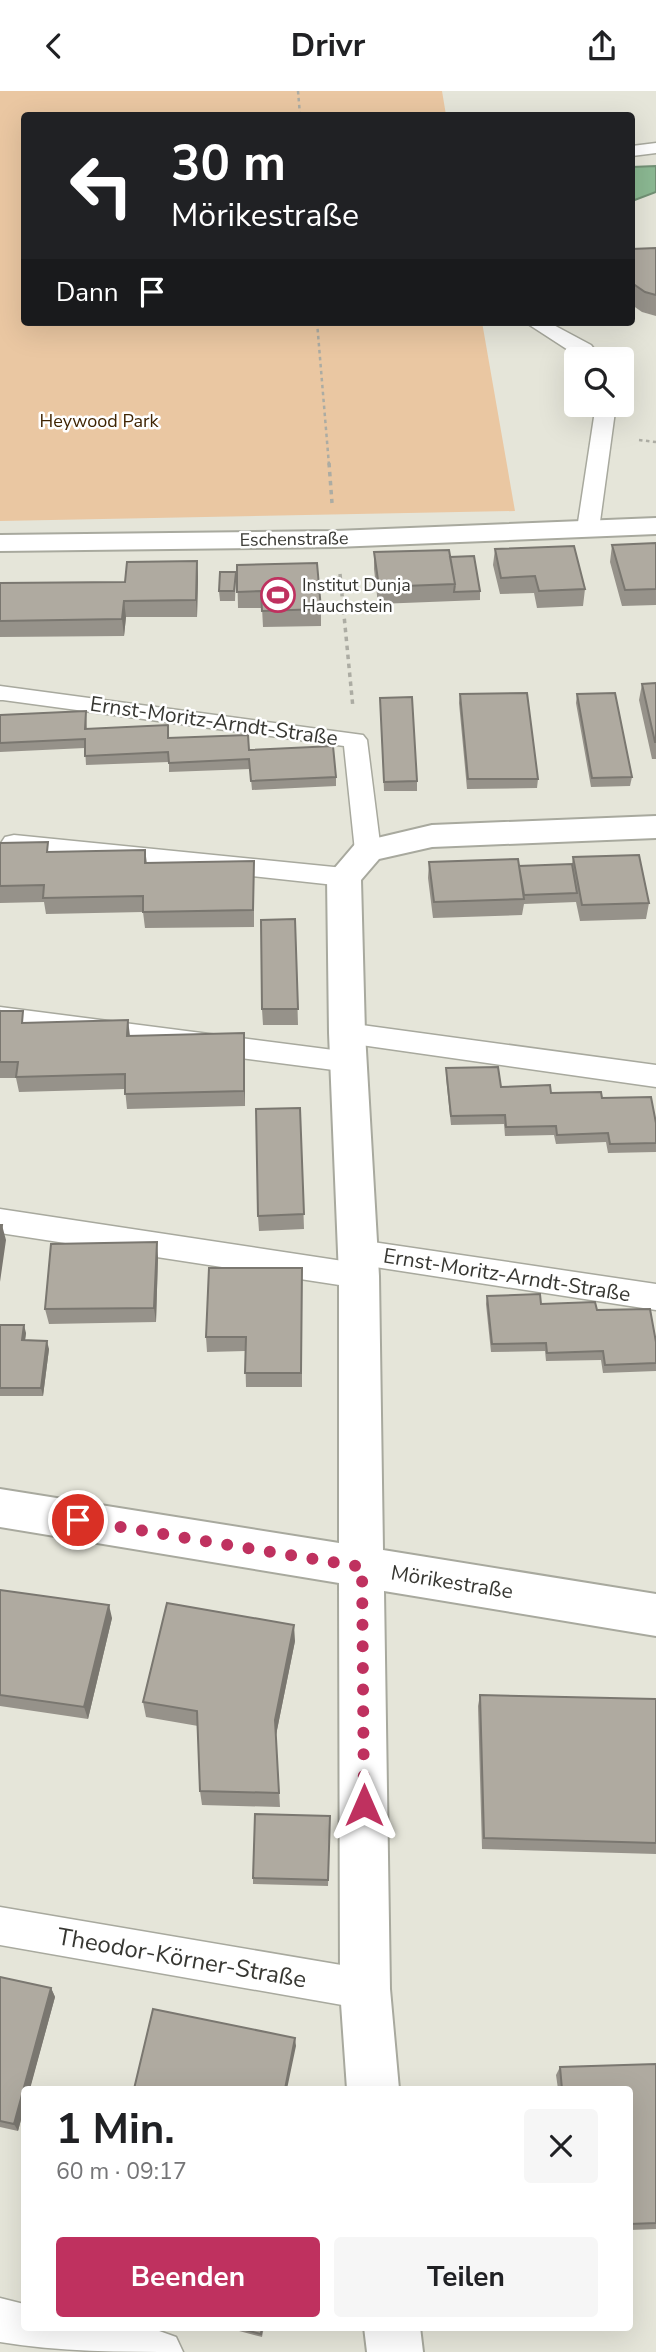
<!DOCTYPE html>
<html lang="de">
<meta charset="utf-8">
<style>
:root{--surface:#fff;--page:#f6f6f6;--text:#202124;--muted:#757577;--accent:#bf315f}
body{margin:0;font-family:"Nunito Sans",sans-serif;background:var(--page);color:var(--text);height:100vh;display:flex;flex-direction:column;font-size:26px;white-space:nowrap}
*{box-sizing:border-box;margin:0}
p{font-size:23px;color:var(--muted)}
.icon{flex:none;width:38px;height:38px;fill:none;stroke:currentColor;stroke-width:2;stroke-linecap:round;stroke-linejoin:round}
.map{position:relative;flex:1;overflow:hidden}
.drawer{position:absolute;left:21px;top:1995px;width:612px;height:245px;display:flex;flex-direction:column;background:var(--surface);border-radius:7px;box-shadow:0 7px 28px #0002}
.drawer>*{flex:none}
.hud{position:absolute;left:21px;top:21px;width:614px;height:214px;border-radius:7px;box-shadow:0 7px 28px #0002;background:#202124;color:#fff;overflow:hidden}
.fabs{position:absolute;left:564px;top:256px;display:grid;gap:14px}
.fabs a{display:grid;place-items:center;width:70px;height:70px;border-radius:7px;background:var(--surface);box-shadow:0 7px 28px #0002;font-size:35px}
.pin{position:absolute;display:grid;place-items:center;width:60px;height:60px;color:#fff;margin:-30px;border:4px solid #fff;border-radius:50%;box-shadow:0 2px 7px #0007}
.me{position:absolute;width:77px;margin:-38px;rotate:0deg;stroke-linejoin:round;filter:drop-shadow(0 0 5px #0008)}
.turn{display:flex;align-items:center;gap:24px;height:147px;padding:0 35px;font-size:32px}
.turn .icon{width:91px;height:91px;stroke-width:2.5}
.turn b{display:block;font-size:49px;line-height:60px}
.then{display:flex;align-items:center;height:66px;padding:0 35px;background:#0003;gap:14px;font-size:26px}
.round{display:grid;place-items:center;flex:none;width:74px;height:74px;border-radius:7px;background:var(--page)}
.head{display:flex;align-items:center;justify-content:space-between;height:119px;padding:0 35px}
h1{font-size:42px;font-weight:700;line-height:52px}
.button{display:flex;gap:14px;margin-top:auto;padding:14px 35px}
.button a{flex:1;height:80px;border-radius:7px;background:var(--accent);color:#fff;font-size:28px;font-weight:700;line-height:80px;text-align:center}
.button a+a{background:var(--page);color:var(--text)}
header{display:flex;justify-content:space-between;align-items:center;height:91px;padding:0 35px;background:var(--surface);font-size:32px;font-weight:700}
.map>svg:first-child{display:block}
</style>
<header><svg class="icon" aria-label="back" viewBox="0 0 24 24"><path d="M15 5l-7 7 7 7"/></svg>Drivr<svg class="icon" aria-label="share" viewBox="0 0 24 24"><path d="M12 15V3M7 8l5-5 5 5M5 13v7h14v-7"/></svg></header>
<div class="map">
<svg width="656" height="2261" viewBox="0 0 656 2261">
<rect width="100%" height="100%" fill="#e5e5d9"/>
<path fill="#eac7a2" d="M 0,0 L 442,0 L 446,24 L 24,24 L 24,231 L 482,231 L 515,420 L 0,430 Z"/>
<path fill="#8bb892" stroke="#729175" stroke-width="2" d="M 656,75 L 656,101 L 632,110 L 632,76 Z"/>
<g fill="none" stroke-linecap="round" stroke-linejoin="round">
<g stroke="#a8a99e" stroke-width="3">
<path id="lane" d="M 656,52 L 656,62 L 632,65 L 632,55 Z
M 525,231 L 548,231 L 591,254 L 602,268 L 582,268 Z
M 596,313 L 616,313 L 599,438 L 588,444 L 577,438 Z
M 0,595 L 363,644 L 367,649 L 381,760 L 377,766 L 368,769 L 359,766 L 355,760 L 344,655 L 3,609 L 0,609 Z
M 14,744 L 344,777 L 353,780 L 357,786 L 353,792 L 344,795 L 5,758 L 1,752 L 5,746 Z
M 0,916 L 349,961 L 359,964 L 363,971 L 359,978 L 349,981 L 1,936 Z
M 347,932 L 656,974 L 656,996 L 347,952 L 337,949 L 333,942 L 337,935 Z
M 0,1118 L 356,1172 L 348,1170 L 344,1161 L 348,1152 L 359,1149 L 656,1193 L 656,1219 L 362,1174 L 370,1176 L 374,1185 L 370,1194 L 359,1197 L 0,1142 Z
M 0,1816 L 365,1878 L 379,1884 L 385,1898 L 379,1912 L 365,1918 L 0,1854 Z
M 0,2207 L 24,2213 L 24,2236 L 148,2236 L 176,2246 L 183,2261 C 121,2261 59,2261 0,2251 Z"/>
</g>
<g stroke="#a8a99e" stroke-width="4">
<path id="street" d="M 656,427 L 656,443 L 335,456 L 0,460 L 0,444 L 335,440 Z
M 656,725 L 656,747 L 432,756 L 379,768 L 361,789 L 365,942 L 379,1185 L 383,1459 L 656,1503 L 656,1545 L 384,1500 L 390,1898 L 399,1998 L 347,1998 L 340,1898 L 339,1492 L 0,1436 L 0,1398 L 339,1452 L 339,1185 L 329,942 L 327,786 L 356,752 L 432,734 Z
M 364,2236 L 420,2236 L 423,2261 L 367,2261 Z"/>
</g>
<path stroke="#acaca3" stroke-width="2.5" stroke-dasharray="3.5 3.5" stroke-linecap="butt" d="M 298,0 L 300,24
M 317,231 L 329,374
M 639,349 L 656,351"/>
<path stroke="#acaca3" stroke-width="3.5" stroke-dasharray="4.5 4.5" stroke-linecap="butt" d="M 329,372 L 332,412
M 340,483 L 353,617"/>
<use href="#lane" fill="#fff" fill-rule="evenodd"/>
<use href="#street" fill="#fff" fill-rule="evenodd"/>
</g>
<path fill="#96928a" d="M 656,157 L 656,225 L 642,221 L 632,214 L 632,158 Z
M 656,452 L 656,514 L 622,515 L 610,471 L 612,454 Z
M 495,458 L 585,498 L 583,515 L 537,517 L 534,502 L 500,503 L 493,474 Z
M 374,461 L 450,466 L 480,500 L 480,509 L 378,513 L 374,478 Z
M 197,470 L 198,486 L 197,526 L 126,526 L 124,545 L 0,546 L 0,492 L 125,491 Z
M 237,474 L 321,518 L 321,535 L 263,536 L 262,517 L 238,517 Z
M 236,481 L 235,510 L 220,510 L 219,500 Z
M 656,592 L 656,668 L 652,668 L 639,609 L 642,593 Z
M 460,603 L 538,688 L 537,697 L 467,698 L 459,612 Z
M 577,603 L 632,686 L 630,695 L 591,696 L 576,612 Z
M 380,607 L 417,690 L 417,700 L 384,700 Z
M 86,620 L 87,638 L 168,647 L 249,659 L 336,686 L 336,695 L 252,699 L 250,678 L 169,681 L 169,671 L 86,674 L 85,657 L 0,661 L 0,624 Z
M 0,752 L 50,761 L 145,759 L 147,772 L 254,770 L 254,836 L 145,837 L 143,821 L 46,823 L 44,811 L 0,812 Z
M 573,766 L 649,812 L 646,828 L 580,830 L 576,811 L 524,813 L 522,824 L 433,827 L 428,787 L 429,771 L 519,775 L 572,773 Z
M 295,828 L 298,934 L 263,934 L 262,918 Z
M 0,920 L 25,932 L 130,945 L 244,942 L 245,1015 L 127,1018 L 125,998 L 19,1001 L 16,987 L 0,987 Z
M 446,977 L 501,996 L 602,1007 L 656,1032 L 656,1061 L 608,1062 L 606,1051 L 556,1053 L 554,1044 L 505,1045 L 504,1033 L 451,1034 L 446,986 Z
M 300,1017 L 304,1138 L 259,1140 L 258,1125 Z
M 158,1166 L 156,1231 L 49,1233 L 45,1218 Z
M 302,1177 L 302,1296 L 246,1296 L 245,1260 L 207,1261 L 206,1246 Z
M 487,1205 L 541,1213 L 597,1219 L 656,1251 L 656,1280 L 603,1282 L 601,1269 L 546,1270 L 545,1260 L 491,1261 L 486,1213 Z
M 0,1234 L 26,1242 L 25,1249 L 49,1258 L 43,1305 L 0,1305 Z
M 0,1499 L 112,1527 L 88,1628 L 0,1615 Z
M 295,1550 L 276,1644 L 280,1716 L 202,1714 L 200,1700 L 198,1635 L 146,1626 L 143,1611 Z
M 480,1604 L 656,1608 L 656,1763 L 482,1758 L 478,1615 Z
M 330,1725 L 328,1795 L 253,1793 L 253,1787 Z
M 0,1886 L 51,1897 L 55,1906 L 18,2040 L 0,2036 Z
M 656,1973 L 656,2138 L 630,2139 L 630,1998 L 558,1998 L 556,1984 L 560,1976 Z
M 224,2236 L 264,2236 L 262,2246 Z"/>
<path fill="#7a7770" d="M 197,470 L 198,486 L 197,526 L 196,509 Z
M 124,510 L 126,526 L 124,545 L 122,528 Z
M 128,929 L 130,945 L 127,945 Z
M 244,942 L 245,958 L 245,1015 L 244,1000 Z
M 2,1134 L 6,1149 L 0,1191 L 0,1149 Z
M 157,1151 L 158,1166 L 156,1231 L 154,1217 Z
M 24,1234 L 26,1242 L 24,1257 L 22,1249 Z
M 47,1250 L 49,1258 L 43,1305 L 41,1297 Z
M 109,1514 L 112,1527 L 88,1628 L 84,1616 Z
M 294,1534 L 295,1550 L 276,1644 L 275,1629 Z
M 51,1897 L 55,1906 L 30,1998 L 24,1998 L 24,2017 L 18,2040 L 14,2033 Z
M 295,1947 L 296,1955 L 287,1998 L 285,1998 Z"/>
<path fill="#afaaa0" stroke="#7a7770" stroke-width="2" d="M 656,157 L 656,204 L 645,201 L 632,192 L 632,158 Z
M 656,452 L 656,498 L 625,499 L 612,454 Z
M 574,455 L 585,498 L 539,500 L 535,485 L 501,487 L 495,458 Z
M 449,459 L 455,493 L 379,496 L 374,461 Z
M 474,465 L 480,500 L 454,501 L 455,493 L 450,466 Z
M 197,470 L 196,509 L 124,510 L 122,528 L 0,530 L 0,492 L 125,491 L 127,471 Z
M 317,472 L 321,518 L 262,520 L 261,500 L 237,501 L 237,474 Z
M 220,481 L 236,481 L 234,500 L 219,500 Z
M 656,592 L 656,651 L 655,651 L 642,593 Z
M 527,602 L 538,688 L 468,688 L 460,603 Z
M 615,602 L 632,686 L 592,687 L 577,603 Z
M 412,606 L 417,690 L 384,691 L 380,607 Z
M 86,620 L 85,638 L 168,634 L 168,647 L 248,644 L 249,659 L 333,655 L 336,686 L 251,690 L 249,668 L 169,672 L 168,661 L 85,665 L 85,648 L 0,652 L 0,624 Z
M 48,751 L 47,761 L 145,759 L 145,772 L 254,770 L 253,819 L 143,821 L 143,805 L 43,807 L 44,794 L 0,795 L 0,752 Z
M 639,764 L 649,812 L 582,814 L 573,766 Z
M 518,768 L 524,808 L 434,811 L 429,771 Z
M 572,773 L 577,802 L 524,804 L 519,775 Z
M 295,828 L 298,918 L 262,918 L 261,829 Z
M 0,920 L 23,920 L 22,932 L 128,929 L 127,945 L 244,942 L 244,1000 L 125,1003 L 125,983 L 16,986 L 18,971 L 0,971 Z
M 498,976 L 501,996 L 550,994 L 551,1002 L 601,1001 L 602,1007 L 651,1006 L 656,1032 L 656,1052 L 610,1053 L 608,1042 L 557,1044 L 556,1035 L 506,1036 L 505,1024 L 451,1025 L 446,977 Z
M 300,1017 L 304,1123 L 258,1125 L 256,1018 Z
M 0,1134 L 2,1134 L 0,1149 Z
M 157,1151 L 154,1217 L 45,1218 L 51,1153 Z
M 209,1177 L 302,1177 L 301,1282 L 245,1282 L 246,1246 L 206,1246 Z
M 540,1203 L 541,1213 L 595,1211 L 597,1219 L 650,1218 L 656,1251 L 656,1272 L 605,1274 L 603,1260 L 547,1262 L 546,1252 L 492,1253 L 487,1205 Z
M 0,1234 L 24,1234 L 22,1249 L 47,1250 L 41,1297 L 0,1297 Z
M 0,1499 L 109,1514 L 84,1616 L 0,1604 Z
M 167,1512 L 294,1534 L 275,1629 L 279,1702 L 200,1700 L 197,1620 L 143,1611 Z
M 480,1604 L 656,1608 L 656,1752 L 484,1747 Z
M 255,1723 L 330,1725 L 328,1789 L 253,1787 Z
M 0,1886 L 51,1897 L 14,2033 L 0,2030 Z
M 153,1918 L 295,1947 L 285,1998 L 134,1998 Z
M 656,1973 L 656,2132 L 630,2133 L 630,1998 L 562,1998 L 560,1976 Z
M 234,2236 L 262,2236 L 261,2243 Z"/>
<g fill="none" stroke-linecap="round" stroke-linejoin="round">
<path stroke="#bf315f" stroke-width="12" stroke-dasharray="0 21.6" d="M 78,1429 L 362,1476 L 364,1714"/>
</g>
<defs>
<g id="stadium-ring" transform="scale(1.75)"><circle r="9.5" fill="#fff" stroke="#bf315f" stroke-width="1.5"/><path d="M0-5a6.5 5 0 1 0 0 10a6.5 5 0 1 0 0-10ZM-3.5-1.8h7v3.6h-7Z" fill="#bf315f"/></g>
</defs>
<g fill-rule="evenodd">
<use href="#stadium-ring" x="278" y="504"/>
</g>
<g text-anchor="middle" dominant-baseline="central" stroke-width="5" stroke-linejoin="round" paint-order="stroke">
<g font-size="18" fill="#402503" stroke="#fff">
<text x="99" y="330">Heywood Park</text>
</g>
<g font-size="18" fill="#373732" stroke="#fff">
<text transform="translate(294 448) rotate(-1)">Eschenstraße</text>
</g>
<g font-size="18" fill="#373732" stroke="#fff" text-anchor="start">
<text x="302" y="494">Institut Dunja<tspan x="302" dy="21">Hauchstein</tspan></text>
</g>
<g font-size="21" fill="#373732" stroke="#fff">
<text transform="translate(214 630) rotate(8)">Ernst-Moritz-Arndt-Straße</text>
<text transform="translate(507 1184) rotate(9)">Ernst-Moritz-Arndt-Straße</text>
<text transform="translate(452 1491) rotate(9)">Mörikestraße</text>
</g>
<g font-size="24" fill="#373732" stroke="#fff">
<text transform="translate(182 1867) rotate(10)">Theodor-Körner-Straße</text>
</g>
</g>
</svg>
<div class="fabs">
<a><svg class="icon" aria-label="search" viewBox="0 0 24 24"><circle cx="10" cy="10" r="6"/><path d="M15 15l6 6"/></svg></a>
</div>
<div class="pin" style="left:78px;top:1429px;background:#d93025"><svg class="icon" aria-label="arrive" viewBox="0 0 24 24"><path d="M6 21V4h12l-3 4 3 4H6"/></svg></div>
<svg class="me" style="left:364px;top:1714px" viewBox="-20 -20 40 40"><path d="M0-17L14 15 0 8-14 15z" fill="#bf315f" stroke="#fff" stroke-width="4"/></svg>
<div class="hud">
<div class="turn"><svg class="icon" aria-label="left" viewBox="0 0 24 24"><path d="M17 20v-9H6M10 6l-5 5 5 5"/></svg><div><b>30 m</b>Mörikestraße</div></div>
<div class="then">Dann<svg class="icon" aria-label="arrive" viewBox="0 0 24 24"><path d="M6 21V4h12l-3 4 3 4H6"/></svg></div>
</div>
<section class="drawer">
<div class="head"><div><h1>1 Min.</h1><p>60 m · 09:17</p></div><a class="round"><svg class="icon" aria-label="close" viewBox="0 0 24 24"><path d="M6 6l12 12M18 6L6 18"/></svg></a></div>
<div class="button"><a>Beenden</a><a>Teilen</a></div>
</section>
</div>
